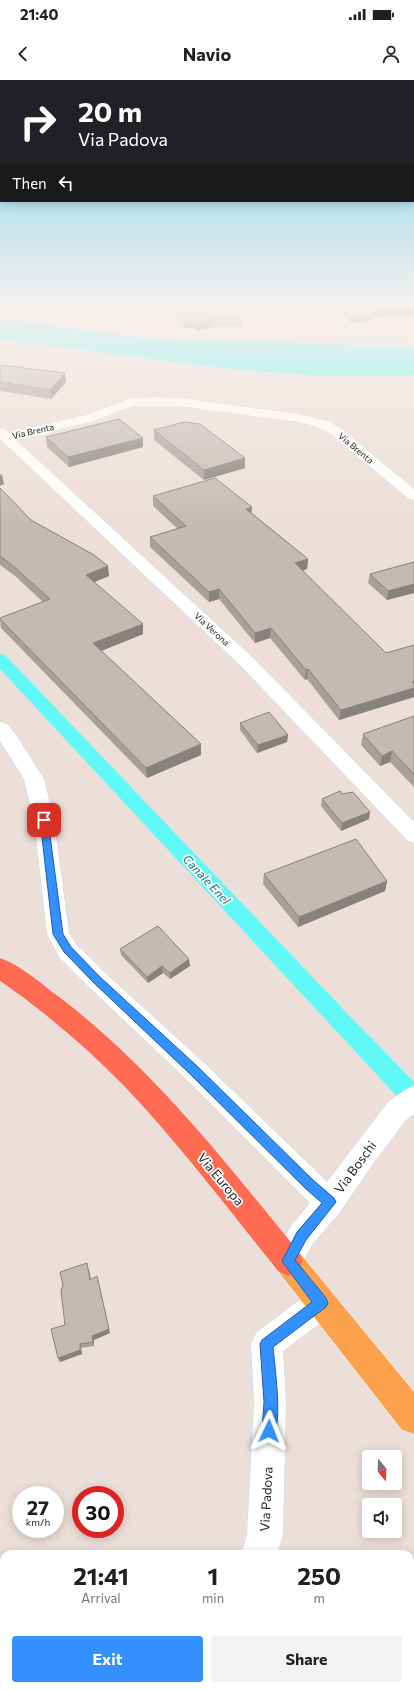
<!DOCTYPE html>
<style>
:root{--surface:#fff;--page:#f2f2f2;--text:#202124;--muted:#757577;--accent:#3291ff}
body{margin:0;font-family:Commissioner,sans-serif;background:var(--page);color:var(--text);height:100vh;display:flex;flex-direction:column;font-size:15px;white-space:nowrap}
*{box-sizing:border-box;margin:0}
p{font-size:13px;color:var(--muted)}
.icon{flex:none;width:22px;height:22px;fill:none;stroke:currentColor;stroke-width:2;stroke-linecap:round;stroke-linejoin:round}
.map{position:relative;flex:1;overflow:hidden}
.sheet{position:absolute;left:0px;top:1470px;width:414px;height:140px;display:flex;flex-direction:column;background:var(--surface);border-radius:12px 12px 0 0;box-shadow:0 2px 10px #0003}
.sheet>*{flex:none}
.hud{position:absolute;left:0px;top:0px;width:414px;height:122px;box-shadow:0 2px 10px #0003;background:#202124;color:#fff;overflow:hidden}
.needle{width:26px;rotate:161deg}
.buttons{position:absolute;left:362px;top:1370px;display:grid;gap:8px}
.buttons a{display:grid;place-items:center;width:40px;height:40px;border-radius:4px;background:var(--surface);box-shadow:0 2px 10px #0003;font-size:20px}
.speed{position:absolute;left:12px;top:1406px;display:flex;gap:8px;font-size:20px;font-weight:700;text-align:center}
.speed>*{display:grid;place-content:center;width:52px;height:52px;border-radius:50%;background:var(--surface);box-shadow:0 2px 10px #0003;line-height:1}
.speed small{font-size:10px;font-weight:400}
.speed .limit{border:6px solid #d22;background:#fff;color:#111}
.pin{position:absolute;display:grid;place-items:center;width:34px;height:34px;color:#fff;margin:-17px;border-radius:8px;box-shadow:0 2px 6px #0006}
.me{position:absolute;width:44px;margin:-22px;rotate:2deg;stroke-linejoin:round;filter:drop-shadow(0 0 3px #0008)}
.turn{display:flex;align-items:center;gap:14px;height:84px;padding:0 12px;font-size:18px}
.turn .icon{width:52px;height:52px;stroke-width:2.5}
.turn b{display:block;font-size:28px;line-height:34px}
.then{display:flex;align-items:center;height:38px;padding:0 12px;background:#0003;gap:8px;font-size:15px}
.eta{display:flex;justify-content:space-evenly;align-items:center;height:68px;text-align:center}
.eta b{font-size:24px;font-weight:700;line-height:28px}
.action{display:flex;gap:8px;margin-top:auto;padding:8px 12px}
.action a{flex:1;height:46px;border-radius:4px;background:var(--accent);color:#fff;font-size:16px;font-weight:700;line-height:46px;text-align:center}
.action a+a{background:var(--page);color:var(--text)}
.status{display:flex;justify-content:space-between;align-items:center;height:28px;padding:0 20px;background:var(--surface);direction:ltr}
.status svg{height:11px;fill:currentColor}
header{display:flex;justify-content:space-between;align-items:center;height:52px;padding:0 12px;background:var(--surface);font-size:18px;font-weight:700}
.map>svg:first-child{display:block}
</style>
<div class="status"><b>21:40</b><svg viewBox="0 0 49 12"><path d="M0 12V9h3v3zM5 12V6h3v6zM10 12V3h3v9zM15 12V0h3v12zM26 1h20v11H26zM47 4h2v5h-2z"/></svg></div>
<header><svg class="icon" aria-label="back" viewBox="0 0 24 24"><path d="M15 5l-7 7 7 7"/></svg>Navio<svg class="icon" aria-label="person" viewBox="0 0 24 24"><circle cx="12" cy="8" r="4"/><path d="M4 21q1-7 8-7t8 7"/></svg></header>
<div class="map">
<svg width="414" height="1610" viewBox="0 0 414 1610">
<rect width="100%" height="100%" fill="#ecded8"/>
<path fill="#60f9f7" d="M 0,238 L 148,258 L 414,267 L 414,295 L 322,296 L 229,289 L 5,260 L 0,259 Z"/>
<g fill="none" stroke-linecap="round" stroke-linejoin="round">
<path fill="#60f9f7" fill-rule="evenodd" d="M 0,574 L 6,576 L 342,928 L 414,1002 L 414,1029 L 406,1026 L 0,589 Z"/>
<g stroke="#cdd7e3" stroke-width="1">
<path id="minor" d="M 196,222 L 206,222 L 218,238 L 217,240 L 209,240 Z
M 155,317 L 179,318 L 299,334 L 327,341 L 342,349 L 414,409 L 414,420 L 409,419 L 332,355 L 317,347 L 299,342 L 179,326 L 133,326 L 94,341 L 16,360 L 252,577 L 414,742 L 414,763 L 407,760 L 240,585 L 0,359 L 0,348 L 5,349 L 9,353 L 86,335 L 131,318 Z
M 0,642 L 7,644 L 16,655 L 44,699 L 54,740 L 69,853 L 75,863 L 105,893 L 202,981 L 319,1094 L 327,1102 L 388,1022 L 405,1010 L 414,1006 L 414,1034 L 406,1040 L 370,1088 L 340,1132 L 311,1166 L 298,1191 L 288,1196 L 278,1191 L 273,1181 L 291,1146 L 310,1123 L 184,997 L 89,907 L 59,877 L 47,854 L 34,740 L 24,699 L 0,661 Z
M 321,1208 L 332,1212 L 336,1223 L 332,1234 L 283,1271 L 286,1322 L 283,1455 L 277,1474 L 241,1474 L 247,1455 L 254,1322 L 251,1264 L 256,1253 L 310,1212 Z
M 155,1606 L 195,1606 L 193,1610 L 153,1610 Z"/>
</g>
<g stroke="#fff" stroke-width="1">
<path id="major" d="M 288,1166 L 298,1171 L 414,1312 L 414,1354 L 402,1350 L 278,1191 L 273,1181 L 278,1171 Z"/>
</g>
<g stroke="#fff" stroke-width="1">
<path id="highway" d="M 0,878 C 21,885 40,903 58,916 C 152,987 224,1080 298,1171 L 303,1181 L 298,1191 L 288,1196 L 278,1191 C 228,1129 180,1065 125,1007 C 87,968 45,932 0,901 Z"/>
</g>
<use href="#minor" fill="#fff" fill-rule="evenodd"/>
<use href="#major" fill="#fca24c" fill-rule="evenodd"/>
<use href="#highway" fill="#ff6b50" fill-rule="evenodd"/>
</g>
<path fill="#a8a09b" d="M 166,222 L 200,222 L 208,233 L 216,234 L 208,222 L 228,222 L 241,240 L 241,247 L 215,247 L 196,250 L 193,247 L 184,249 Z
M 331,222 L 414,222 L 414,238 L 410,235 L 373,238 L 372,241 L 351,243 Z
M 0,285 L 65,293 L 66,302 L 51,319 L 0,311 Z
M 154,350 L 245,378 L 245,388 L 204,400 L 154,360 Z
M 46,357 L 143,367 L 69,387 L 47,367 Z
M 0,408 L 31,440 L 109,496 L 94,502 L 143,554 L 101,571 L 201,664 L 201,675 L 147,698 L 1,548 L 0,538 L 43,522 L 14,495 L 0,485 Z
M 153,416 L 252,433 L 308,479 L 307,489 L 303,491 L 414,617 L 339,640 L 307,599 L 305,600 L 270,558 L 255,563 L 219,519 L 209,522 L 150,467 L 150,457 L 178,449 L 153,426 Z
M 414,482 L 414,513 L 387,520 L 368,503 L 370,494 Z
M 414,636 L 414,707 L 390,682 L 380,686 L 361,665 L 363,654 Z
M 240,643 L 288,655 L 287,662 L 257,673 L 240,650 Z
M 342,714 L 369,739 L 341,751 L 321,726 L 322,719 Z
M 264,794 L 387,801 L 385,811 L 298,847 L 263,804 Z
M 120,869 L 190,886 L 170,899 L 163,893 L 148,903 L 121,875 Z
M 89,1188 L 91,1199 L 110,1253 L 94,1260 L 94,1266 L 81,1268 L 82,1274 L 60,1282 Z
M 399,1606 L 410,1606 L 414,1610 L 402,1610 Z"/>
<path fill="#88827e" d="M 411,227 L 410,235 L 373,238 L 372,241 L 351,243 L 351,236 L 371,231 Z
M 193,239 L 193,247 L 184,249 L 184,242 Z
M 215,239 L 215,247 L 196,250 L 196,242 Z
M 65,293 L 66,302 L 51,319 L 50,310 Z
M 143,358 L 143,367 L 69,387 L 68,377 Z
M 245,378 L 245,388 L 204,400 L 204,390 Z
M 2,394 L 4,404 L 0,406 L 0,395 Z
M 252,427 L 251,437 L 246,429 Z
M 308,479 L 307,489 L 295,493 L 295,483 Z
M 108,486 L 109,496 L 87,505 L 86,495 Z
M 414,504 L 414,513 L 387,520 L 388,511 Z
M 219,509 L 219,519 L 209,522 L 209,512 Z
M 143,544 L 143,554 L 94,574 L 93,563 Z
M 271,548 L 270,558 L 255,563 L 255,553 Z
M 308,589 L 307,599 L 305,600 L 306,590 Z
M 414,601 L 414,617 L 339,640 L 341,630 Z
M 288,655 L 287,662 L 257,673 L 258,665 Z
M 201,664 L 201,675 L 147,698 L 146,688 Z
M 392,671 L 390,682 L 380,686 L 382,676 Z
M 370,732 L 369,739 L 341,751 L 342,743 Z
M 387,801 L 385,811 L 298,847 L 299,837 Z
M 189,879 L 190,886 L 170,899 L 170,893 Z
M 162,886 L 163,893 L 148,903 L 147,897 Z
M 98,1201 L 110,1253 L 94,1260 L 94,1266 L 93,1262 L 92,1256 Z
M 80,1264 L 81,1268 L 82,1274 L 60,1282 L 58,1278 Z"/>
<path fill="#c3bab4" stroke="#88827e" d="M 171,222 L 200,222 L 208,233 L 217,234 L 219,231 L 213,222 L 228,222 L 241,240 L 215,239 L 196,242 L 193,239 L 184,242 Z
M 339,222 L 414,222 L 414,230 L 411,227 L 371,231 L 373,234 L 351,236 Z
M 0,285 L 65,293 L 50,310 L 0,302 Z
M 119,339 L 143,358 L 68,377 L 46,357 Z
M 184,342 L 200,344 L 245,378 L 204,390 L 154,350 Z
M 215,398 L 252,427 L 246,429 L 308,479 L 295,483 L 386,573 L 414,565 L 414,601 L 412,602 L 414,604 L 414,608 L 341,630 L 308,589 L 306,590 L 271,548 L 255,553 L 219,509 L 209,512 L 150,457 L 186,446 L 153,416 Z
M 0,408 L 31,440 L 94,475 L 108,486 L 86,495 L 143,544 L 93,563 L 201,664 L 146,688 L 0,539 L 0,538 L 50,519 L 12,485 L 0,476 Z
M 414,482 L 414,504 L 388,511 L 370,494 Z
M 269,632 L 288,655 L 258,665 L 240,643 Z
M 414,636 L 414,694 L 392,671 L 382,676 L 363,654 Z
M 340,711 L 342,714 L 353,712 L 370,732 L 342,743 L 322,719 Z
M 356,759 L 387,801 L 299,837 L 264,794 Z
M 158,846 L 189,879 L 170,893 L 162,886 L 147,897 L 120,869 Z
M 87,1183 L 90,1200 L 97,1196 L 109,1249 L 92,1256 L 93,1262 L 80,1264 L 80,1270 L 58,1278 L 51,1249 L 65,1245 L 61,1211 L 63,1205 L 60,1192 Z
M 410,1545 L 414,1551 L 414,1610 L 405,1610 L 402,1606 L 410,1606 Z"/>
<linearGradient id="sky" x2="0" y2="1"><stop stop-color="#71d0ee"/><stop offset="0.5" stop-color="#f6f0ed"/><stop offset="1" stop-color="#f6f0ed" stop-opacity="0"/></linearGradient>
<rect width="414" height="448" fill="url(#sky)"/>
<path fill="#3291ff" stroke="#205ea6" d="M 44,736 L 48,740 L 63,854 L 71,867 L 100,897 L 197,986 L 313,1100 L 334,1118 L 336,1122 L 306,1160 L 295,1180 L 326,1218 L 328,1223 L 326,1227 L 273,1267 C 275,1288 282,1338 274,1356 L 269,1358 L 264,1356 L 262,1351 L 264,1322 L 260,1264 L 262,1260 L 312,1222 L 282,1181 L 297,1152 L 322,1123 L 305,1108 L 189,993 L 94,903 L 64,872 L 53,854 L 40,740 Z"/>
<g text-anchor="middle" dominant-baseline="central" stroke-width="3.5" stroke-linejoin="round" paint-order="stroke">
<g font-size="9" fill="#282828" stroke="#fff">
<text transform="translate(33 351) rotate(-13)">Via Brenta</text>
<text transform="translate(356 368) rotate(40)">Via Brenta</text>
<text transform="translate(212 549) rotate(43)">Via Verona</text>
</g>
<g font-size="12" font-style="italic" fill="#057d85" stroke="#fff">
<text transform="translate(207 799) rotate(47)">Canale Enel</text>
</g>
<g font-size="13" fill="#282828" stroke="#fff">
<text transform="translate(355 1087) rotate(-54)">Via Boschi</text>
<text transform="translate(221 1099) rotate(50)">Via Europa</text>
<text transform="translate(266 1419) rotate(-87)">Via Padova</text>
</g>
</g>
</svg>
<div class="buttons">
<a><svg class="needle" viewBox="-14 -14 28 28"><path d="M0-13l5 13h-10z" fill="#e53935"/><path d="M0 13l5-13h-10z" fill="#757577"/></svg></a>
<a><svg class="icon" aria-label="sound" viewBox="0 0 24 24"><path d="M4 9h4l5-4v14l-5-4H4zM17 9q2 3 0 6"/></svg></a>
</div>
<div class="speed"><div>27<small>km/h</small></div><div class="limit">30</div></div>
<div class="pin" style="left:44px;top:740px;background:#d93025"><svg class="icon" aria-label="arrive" viewBox="0 0 24 24"><path d="M6 21V4h12l-3 4 3 4H6"/></svg></div>
<svg class="me" style="left:269px;top:1351px" viewBox="-20 -20 40 40"><path d="M0-17L14 15 0 8-14 15z" fill="#3291ff" stroke="#fff" stroke-width="4"/></svg>
<div class="hud">
<div class="turn"><svg class="icon" aria-label="right" viewBox="0 0 24 24"><path d="M7 20v-9h11M14 6l5 5-5 5"/></svg><div><b>20 m</b>Via Padova</div></div>
<div class="then">Then<svg class="icon" aria-label="left" viewBox="0 0 24 24"><path d="M17 20v-9H6M10 6l-5 5 5 5"/></svg></div>
</div>
<section class="sheet">
<div class="eta">
<div><b>21:41</b><p>Arrival</p></div>
<div><b>1</b><p>min</p></div>
<div><b>250</b><p>m</p></div>
</div>
<div class="action"><a>Exit</a><a>Share</a></div>
</section>
</div>
